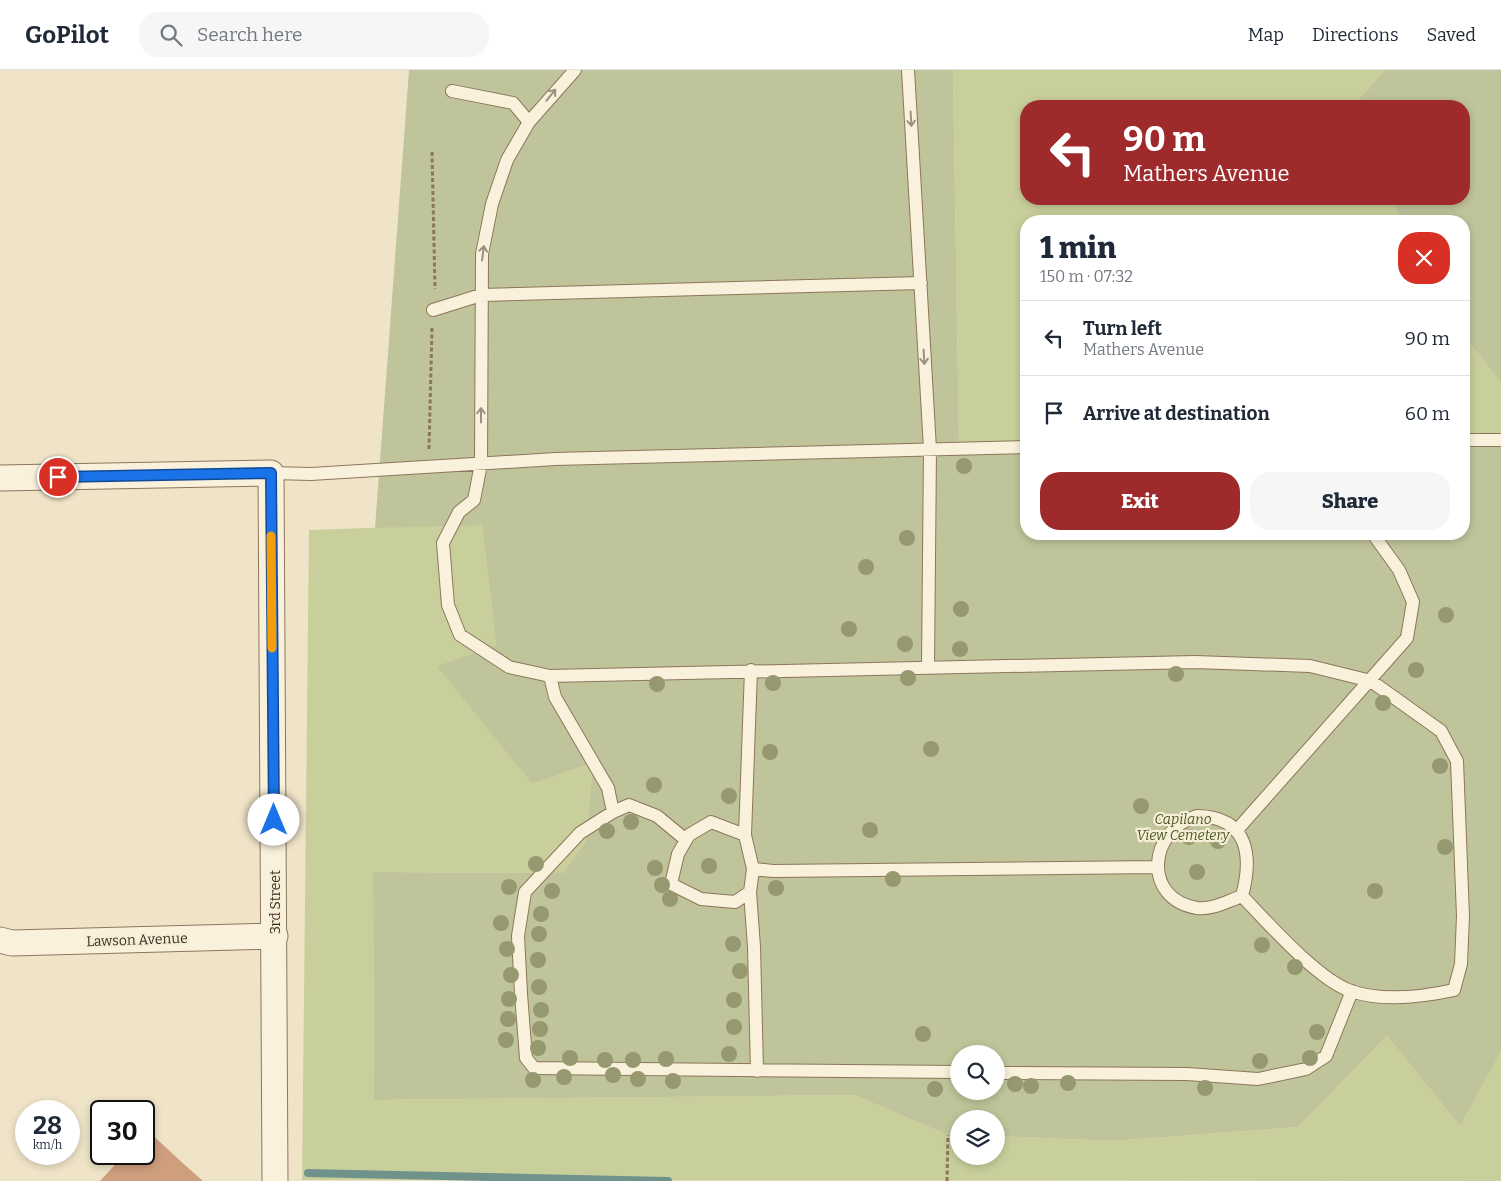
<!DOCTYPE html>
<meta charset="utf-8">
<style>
:root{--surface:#fff;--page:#f6f6f7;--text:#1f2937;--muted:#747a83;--line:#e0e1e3;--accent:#9e2a2b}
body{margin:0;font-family:Bitter,serif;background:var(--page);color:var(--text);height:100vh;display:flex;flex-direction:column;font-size:19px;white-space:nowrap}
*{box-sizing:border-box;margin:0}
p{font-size:16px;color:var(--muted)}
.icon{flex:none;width:28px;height:28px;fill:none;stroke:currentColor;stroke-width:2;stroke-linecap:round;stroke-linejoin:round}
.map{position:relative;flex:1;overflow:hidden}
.side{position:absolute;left:1020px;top:145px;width:450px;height:325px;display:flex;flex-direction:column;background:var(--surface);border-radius:20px;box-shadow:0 2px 8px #0003}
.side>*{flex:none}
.banner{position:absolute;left:1020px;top:30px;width:450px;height:105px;border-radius:20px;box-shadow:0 2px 8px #0003;background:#9e2a2b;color:#fff;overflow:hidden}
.controls{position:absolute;left:950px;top:975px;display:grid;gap:10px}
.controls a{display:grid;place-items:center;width:55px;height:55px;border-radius:50%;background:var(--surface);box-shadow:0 2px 8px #0003;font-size:25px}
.speed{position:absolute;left:15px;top:1030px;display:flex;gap:10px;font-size:25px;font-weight:700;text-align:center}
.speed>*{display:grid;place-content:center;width:65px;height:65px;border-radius:50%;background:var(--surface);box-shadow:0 2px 8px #0003;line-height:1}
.speed small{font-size:12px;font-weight:400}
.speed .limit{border:2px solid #111;border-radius:8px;background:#fff;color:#111}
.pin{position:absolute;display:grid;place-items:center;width:42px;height:42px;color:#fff;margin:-21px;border:2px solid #fff;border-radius:50%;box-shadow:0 1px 5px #0007}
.me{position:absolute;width:55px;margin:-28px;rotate:0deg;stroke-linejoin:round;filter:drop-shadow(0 0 4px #0008)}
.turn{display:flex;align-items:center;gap:18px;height:105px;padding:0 20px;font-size:22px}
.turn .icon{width:65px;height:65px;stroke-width:2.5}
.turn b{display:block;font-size:35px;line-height:42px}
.round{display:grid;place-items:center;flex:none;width:52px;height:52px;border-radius:20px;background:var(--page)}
.summary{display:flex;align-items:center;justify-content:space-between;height:85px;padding:0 20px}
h1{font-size:30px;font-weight:800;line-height:38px}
.primary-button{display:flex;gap:10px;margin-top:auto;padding:10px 20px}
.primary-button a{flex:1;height:58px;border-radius:20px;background:var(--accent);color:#fff;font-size:20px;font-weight:800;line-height:58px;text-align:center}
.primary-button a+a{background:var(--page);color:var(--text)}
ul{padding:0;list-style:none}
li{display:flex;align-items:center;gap:15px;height:75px;padding:0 20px;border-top:1px solid var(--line)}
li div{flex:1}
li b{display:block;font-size:19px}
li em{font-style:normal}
header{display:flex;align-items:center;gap:30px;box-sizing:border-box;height:70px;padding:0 25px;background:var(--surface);border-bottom:1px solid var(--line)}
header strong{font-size:24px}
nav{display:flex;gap:28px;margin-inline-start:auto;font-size:18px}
.search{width:350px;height:45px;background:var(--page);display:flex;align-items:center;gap:12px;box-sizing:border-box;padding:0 18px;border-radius:20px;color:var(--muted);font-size:19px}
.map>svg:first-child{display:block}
</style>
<header>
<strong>GoPilot</strong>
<div class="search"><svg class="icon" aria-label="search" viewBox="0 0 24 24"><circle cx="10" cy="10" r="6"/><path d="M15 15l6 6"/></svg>Search here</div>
<nav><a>Map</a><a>Directions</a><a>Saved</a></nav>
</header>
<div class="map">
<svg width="1501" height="1111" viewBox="0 0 1501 1111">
<rect width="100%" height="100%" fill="#f0e4c8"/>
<path fill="#c9cf9b" d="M 953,0 L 1385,0 L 1355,33 L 1356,36 L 1026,36 L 1026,129 L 1392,129 L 1401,151 L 1026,151 L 1026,375 L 959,377 Z
M 1464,265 L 1501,313 L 1501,364 L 1464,365 Z
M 482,454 L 496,575 L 438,596 L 532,714 L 593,693 L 586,771 L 563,803 L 373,802 L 374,1030 L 854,1025 L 948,1065 L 959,1065 L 959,1086 L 996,1086 L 996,1066 L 1112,1071 L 1298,1057 L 1387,966 L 1460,1056 L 1501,982 L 1501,1111 L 302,1110 L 309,460 Z"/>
<path fill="#bfc49a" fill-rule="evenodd" d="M 409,0 L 953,0 L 959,376 L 1026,375 L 1026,464 L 1464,464 L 1464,365 L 1501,364 L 1501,982 L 1460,1056 L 1387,966 L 1298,1057 L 1112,1071 L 996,1066 L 996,1049 L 959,1049 L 959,1065 L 948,1065 L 854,1025 L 374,1030 L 373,802 L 563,803 L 586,771 L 593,693 L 532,714 L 437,596 L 496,575 L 482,455 L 375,458 ZM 959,984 L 996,984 L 996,1021 L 959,1021 Z
M 1385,0 L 1501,0 L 1501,313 L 1464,265 L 1464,151 L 1401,151 L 1392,129 L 1464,129 L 1464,36 L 1356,36 L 1355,33 Z"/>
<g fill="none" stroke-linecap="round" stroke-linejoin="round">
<path stroke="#6f938a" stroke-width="8" d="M 308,1103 L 668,1111"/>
</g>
<path fill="#cf9f7d" d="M 147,1060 L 187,1097 L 203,1111 L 100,1111 L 125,1084 L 144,1084 L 144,1063 Z"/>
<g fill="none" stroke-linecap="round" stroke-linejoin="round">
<g stroke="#8d765c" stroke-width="14">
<path id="lane" d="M 575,0 L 529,52 L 507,90 L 492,134 L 482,184 L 481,394 L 474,430 L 459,442 L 443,473 L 448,535 L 460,565 L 509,597 L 550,606 L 1195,592 L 1310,596 L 1371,611 L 1441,661 L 1457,691 L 1463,846 L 1461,894 L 1454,920 C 1422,927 1383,932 1351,921 C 1318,910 1267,852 1242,826
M 908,0 L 930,379 L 928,597
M 452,21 L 513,33 L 529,52
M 433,240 L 481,225 L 921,213
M 1464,370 L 1501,370
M 271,403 L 311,404 L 555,389 L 1026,377
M 751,600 L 745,765 L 753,799 L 750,822 L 754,877 L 757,1001
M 550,606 L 555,627 L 608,718 L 613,742
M 1197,746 C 1248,747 1253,785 1242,826 C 1228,831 1213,840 1197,838 C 1142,829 1148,760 1197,746 Z
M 1237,760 L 1407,568 L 1413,532 L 1399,500 L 1373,464
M 745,765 L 711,752 L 689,765 L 678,784 L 671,814 L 701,829 L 735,832 L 750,822
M 686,770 L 657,746 L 629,735 L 613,742 L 580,763 L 525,822 L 518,866 L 521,924 L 526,988 L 534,998 L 959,1002
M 753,799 L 773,801 L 1157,797
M 996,1003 L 1187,1004 L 1258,1009 L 1306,999 L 1326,986 L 1352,921"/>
</g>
<g stroke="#8d765c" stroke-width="27">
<path id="street" d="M 0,408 L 271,403 L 275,1111
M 0,870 L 12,873 L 275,866"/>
</g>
<path stroke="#8d765c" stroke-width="3" stroke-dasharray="4 2.5" stroke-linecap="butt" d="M 432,82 L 435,219
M 429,379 L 432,258
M 947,1111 L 948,1065"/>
<use href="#lane" stroke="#faf1dc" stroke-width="12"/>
<use href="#street" stroke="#faf1dc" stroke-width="25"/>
</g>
<g fill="#96986f">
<circle cx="964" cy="396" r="8"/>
<circle cx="907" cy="468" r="8"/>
<circle cx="866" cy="497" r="8"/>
<circle cx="961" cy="539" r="8"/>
<circle cx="1446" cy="545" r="8"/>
<circle cx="849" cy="559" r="8"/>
<circle cx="905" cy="574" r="8"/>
<circle cx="960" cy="579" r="8"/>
<circle cx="1416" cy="600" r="8"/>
<circle cx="1176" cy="604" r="8"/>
<circle cx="908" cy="608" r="8"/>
<circle cx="773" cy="613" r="8"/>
<circle cx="657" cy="614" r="8"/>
<circle cx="1383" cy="633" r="8"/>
<circle cx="931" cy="679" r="8"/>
<circle cx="770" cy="682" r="8"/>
<circle cx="1440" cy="696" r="8"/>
<circle cx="654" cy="715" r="8"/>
<circle cx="729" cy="726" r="8"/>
<circle cx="1141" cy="736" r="8"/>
<circle cx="631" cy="752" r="8"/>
<circle cx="870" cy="760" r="8"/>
<circle cx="607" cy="761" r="8"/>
<circle cx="1189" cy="767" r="8"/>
<circle cx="1218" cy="771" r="8"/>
<circle cx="1445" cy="777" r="8"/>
<circle cx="536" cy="794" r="8"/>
<circle cx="709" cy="796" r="8"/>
<circle cx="655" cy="798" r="8"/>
<circle cx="1197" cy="802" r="8"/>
<circle cx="893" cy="809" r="8"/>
<circle cx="662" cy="815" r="8"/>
<circle cx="509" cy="817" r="8"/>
<circle cx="776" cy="818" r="8"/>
<circle cx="552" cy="821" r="8"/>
<circle cx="1375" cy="821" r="8"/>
<circle cx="670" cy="829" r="8"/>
<circle cx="541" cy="844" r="8"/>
<circle cx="501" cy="853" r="8"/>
<circle cx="539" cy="864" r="8"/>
<circle cx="733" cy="874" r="8"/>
<circle cx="1262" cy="875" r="8"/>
<circle cx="507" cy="879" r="8"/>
<circle cx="538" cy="890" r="8"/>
<circle cx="1295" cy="897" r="8"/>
<circle cx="740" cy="901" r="8"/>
<circle cx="511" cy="905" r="8"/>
<circle cx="539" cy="917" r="8"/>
<circle cx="509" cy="929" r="8"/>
<circle cx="734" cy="930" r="8"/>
<circle cx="541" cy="940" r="8"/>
<circle cx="508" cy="949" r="8"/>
<circle cx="734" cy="957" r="8"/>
<circle cx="540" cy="959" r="8"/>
<circle cx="1317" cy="962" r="8"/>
<circle cx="923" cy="964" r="8"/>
<circle cx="506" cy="970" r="8"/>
<circle cx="538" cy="978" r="8"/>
<circle cx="729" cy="984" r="8"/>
<circle cx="570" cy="988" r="8"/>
<circle cx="1310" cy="988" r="8"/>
<circle cx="666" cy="989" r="8"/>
<circle cx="605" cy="990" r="8"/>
<circle cx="633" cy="990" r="8"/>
<circle cx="1260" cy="991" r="8"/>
<circle cx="613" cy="1005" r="8"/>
<circle cx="564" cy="1007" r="8"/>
<circle cx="638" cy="1009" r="8"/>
<circle cx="533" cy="1010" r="8"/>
<circle cx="673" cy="1011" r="8"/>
<circle cx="1068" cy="1013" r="8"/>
<circle cx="1015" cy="1014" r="8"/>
<circle cx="1031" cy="1016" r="8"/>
<circle cx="1205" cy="1018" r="8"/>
<circle cx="935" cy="1019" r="8"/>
</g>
<defs><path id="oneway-shaft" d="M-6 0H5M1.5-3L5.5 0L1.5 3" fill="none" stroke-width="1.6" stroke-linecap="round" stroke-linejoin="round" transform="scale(1.25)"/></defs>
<g stroke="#9c907e">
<use href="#oneway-shaft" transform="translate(551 25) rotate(-51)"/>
<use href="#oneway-shaft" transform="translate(911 49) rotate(87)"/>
<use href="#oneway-shaft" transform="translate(483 183) rotate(-83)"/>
<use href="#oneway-shaft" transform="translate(924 287) rotate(87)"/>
<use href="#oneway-shaft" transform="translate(481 345) rotate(-90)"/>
</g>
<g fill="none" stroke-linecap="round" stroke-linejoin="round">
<g stroke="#114b97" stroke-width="12">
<path id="route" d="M 58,407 L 271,403 L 274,750"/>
</g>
<use href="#route" stroke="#1a73e8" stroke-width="9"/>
<path stroke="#f59e0b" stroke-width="9" d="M 271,466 L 272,578"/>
</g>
<g text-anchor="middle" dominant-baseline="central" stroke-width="4.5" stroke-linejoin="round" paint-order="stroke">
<g font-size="14" font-style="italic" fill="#4d5a26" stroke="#f7eed8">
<text x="1183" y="749">Capilano<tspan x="1183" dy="16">View Cemetery</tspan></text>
</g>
<g font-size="14" fill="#3d2e20" stroke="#f7eed8">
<text transform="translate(275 832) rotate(-90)">3rd Street</text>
<text transform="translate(137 870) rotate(-2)">Lawson Avenue</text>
</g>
</g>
</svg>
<div class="controls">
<a><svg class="icon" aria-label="search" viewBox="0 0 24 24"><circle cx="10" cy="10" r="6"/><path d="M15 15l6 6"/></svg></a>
<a><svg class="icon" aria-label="layers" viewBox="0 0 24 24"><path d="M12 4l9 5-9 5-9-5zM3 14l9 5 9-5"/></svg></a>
</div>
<div class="speed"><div>28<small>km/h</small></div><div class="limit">30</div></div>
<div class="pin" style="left:58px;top:407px;background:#d93025"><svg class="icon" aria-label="arrive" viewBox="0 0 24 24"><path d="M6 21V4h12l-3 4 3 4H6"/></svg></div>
<svg class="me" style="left:274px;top:750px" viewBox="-20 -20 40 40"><circle r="19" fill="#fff"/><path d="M0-13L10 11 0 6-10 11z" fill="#1a73e8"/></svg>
<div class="banner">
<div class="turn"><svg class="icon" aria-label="left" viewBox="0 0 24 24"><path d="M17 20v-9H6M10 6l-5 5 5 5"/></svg><div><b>90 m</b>Mathers Avenue</div></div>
</div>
<section class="side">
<div class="summary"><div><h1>1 min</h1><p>150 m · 07:32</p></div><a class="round" style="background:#d93025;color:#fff"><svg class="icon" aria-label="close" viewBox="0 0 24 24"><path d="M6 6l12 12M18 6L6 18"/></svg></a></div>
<ul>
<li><svg class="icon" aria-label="left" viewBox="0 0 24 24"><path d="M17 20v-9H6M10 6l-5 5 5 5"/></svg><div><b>Turn left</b><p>Mathers Avenue</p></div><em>90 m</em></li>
<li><svg class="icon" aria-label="arrive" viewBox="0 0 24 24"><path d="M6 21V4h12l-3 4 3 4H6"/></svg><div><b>Arrive at destination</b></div><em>60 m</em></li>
</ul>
<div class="primary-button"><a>Exit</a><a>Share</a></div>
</section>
</div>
